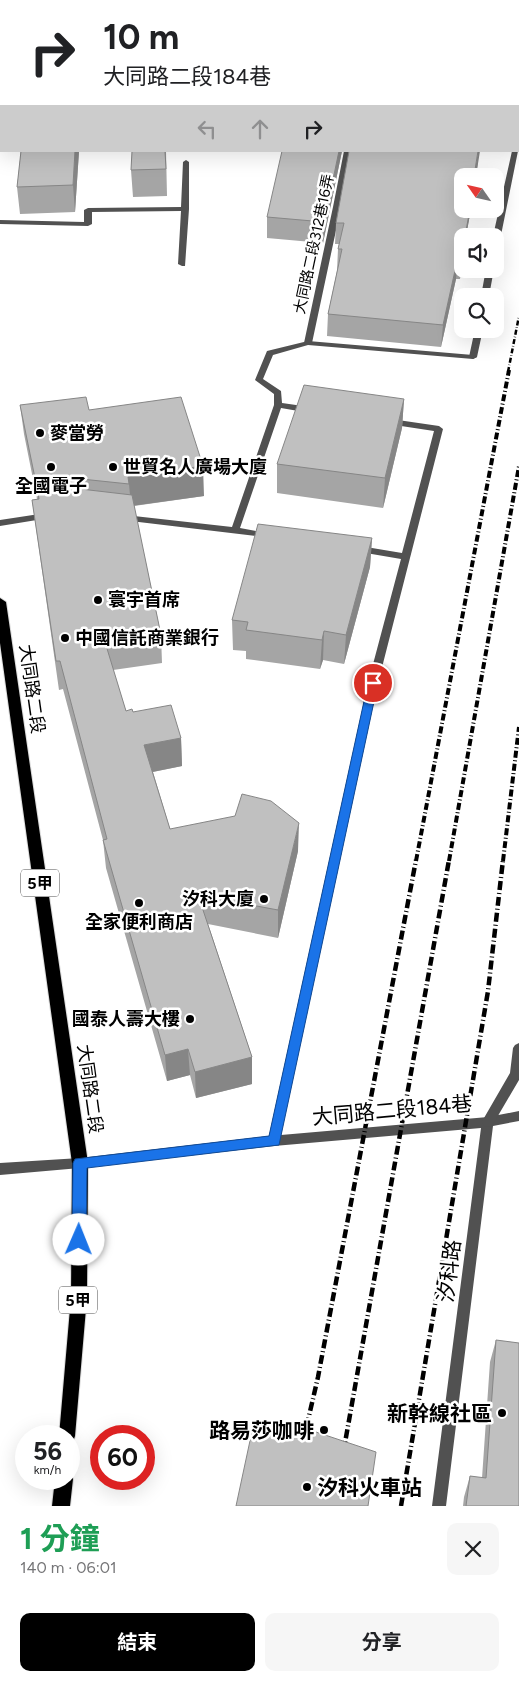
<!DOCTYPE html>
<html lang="zh-TW">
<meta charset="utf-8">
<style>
:root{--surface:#fff;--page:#f6f6f6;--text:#202124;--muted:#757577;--accent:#000}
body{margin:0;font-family:Figtree,"Noto Sans TC",sans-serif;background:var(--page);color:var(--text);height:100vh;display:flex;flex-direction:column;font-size:19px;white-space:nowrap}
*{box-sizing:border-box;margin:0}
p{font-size:16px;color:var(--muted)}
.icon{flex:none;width:28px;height:28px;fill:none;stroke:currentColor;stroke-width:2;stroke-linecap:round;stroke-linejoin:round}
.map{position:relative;height:1506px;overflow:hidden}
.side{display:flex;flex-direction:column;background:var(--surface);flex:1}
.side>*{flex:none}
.top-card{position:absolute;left:0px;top:0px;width:520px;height:152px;box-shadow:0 5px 20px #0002;background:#fff;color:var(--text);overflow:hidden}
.needle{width:32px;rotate:304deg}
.buttons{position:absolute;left:454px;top:168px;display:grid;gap:10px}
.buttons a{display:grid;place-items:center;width:50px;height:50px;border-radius:10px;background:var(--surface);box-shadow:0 5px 20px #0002;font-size:25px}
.speed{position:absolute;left:15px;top:1425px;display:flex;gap:10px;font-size:25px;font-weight:700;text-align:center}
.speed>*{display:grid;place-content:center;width:65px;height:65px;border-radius:50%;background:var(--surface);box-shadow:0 5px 20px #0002;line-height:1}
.speed small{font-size:12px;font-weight:400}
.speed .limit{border:8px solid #d22;background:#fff;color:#111}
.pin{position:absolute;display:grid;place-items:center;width:42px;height:42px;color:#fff;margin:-21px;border:2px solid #fff;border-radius:50%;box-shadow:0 1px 5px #0007}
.me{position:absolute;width:55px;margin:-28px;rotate:1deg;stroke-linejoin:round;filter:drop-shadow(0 0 4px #0008)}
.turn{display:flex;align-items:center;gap:18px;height:105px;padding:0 20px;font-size:22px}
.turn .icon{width:65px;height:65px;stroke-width:2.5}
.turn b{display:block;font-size:35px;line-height:42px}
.lanes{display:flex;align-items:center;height:48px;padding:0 20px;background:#0003;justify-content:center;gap:25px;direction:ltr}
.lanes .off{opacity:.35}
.round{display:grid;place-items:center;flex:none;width:52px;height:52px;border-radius:10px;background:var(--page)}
.headline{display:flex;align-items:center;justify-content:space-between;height:85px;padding:0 20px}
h1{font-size:30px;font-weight:700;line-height:38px;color:#1e9e55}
.cta{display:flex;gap:10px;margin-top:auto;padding:10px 20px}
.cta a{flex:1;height:58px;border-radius:10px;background:var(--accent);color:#fff;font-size:20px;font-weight:700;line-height:58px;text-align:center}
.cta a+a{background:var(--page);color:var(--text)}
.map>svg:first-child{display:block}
</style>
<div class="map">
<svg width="519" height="1506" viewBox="0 0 519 1506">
<rect width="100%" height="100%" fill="#fff"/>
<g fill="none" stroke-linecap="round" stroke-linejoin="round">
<path fill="#9f9f9f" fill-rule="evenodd" d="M 190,0 L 203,0 L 203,1 L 190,1 Z"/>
<g stroke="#dbdbdb" stroke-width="2">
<path id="primary" d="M 0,598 L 6,602 L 88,1163 L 87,1297 L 75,1436 L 73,1442 L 69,1444 L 69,1436 L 59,1436 L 71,1297 L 72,1163 L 0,643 Z
M 69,1472 L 73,1479 L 70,1506 L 52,1506 L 55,1479 L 69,1479 Z"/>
</g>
<path fill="#515151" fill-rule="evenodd" d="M 0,107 L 1,107 L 1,111 L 0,111 Z
M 344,151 L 350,151 L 341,207 L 312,343 L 308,345 L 304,343 L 333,207 Z
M 512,151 L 518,151 L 499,245 L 495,247 L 495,236 L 493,236 Z
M 186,160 L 189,162 L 189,209 L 185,266 L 182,266 L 178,264 L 181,211 L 92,212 L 92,224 L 88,226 L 0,224 L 0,220 L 84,222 L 84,210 L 88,208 L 181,207 L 183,162 Z
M 486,269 L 494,269 L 489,296 L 481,296 Z
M 475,329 L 483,329 L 477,357 L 473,359 L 469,357 Z
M 373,680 L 378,683 L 281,1135 L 488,1117 L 519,1111 L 519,1121 L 493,1126 L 446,1506 L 432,1506 L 481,1128 L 274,1146 L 80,1168 L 0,1175 L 0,1163 L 80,1158 L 269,1136 L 368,683 Z"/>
<path fill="#515151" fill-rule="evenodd" d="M 308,341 L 473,355 L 477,357 L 473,359 L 308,345 L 273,355 L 263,379 L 281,391 L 282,403 L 310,407 L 314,410 L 310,413 L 281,408 L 240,528 L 272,534 L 273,536 L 272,538 L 122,520 L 121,518 L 125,515 L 232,527 L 274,405 L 274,394 L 255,380 L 267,351 Z
M 391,419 L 439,426 L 443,429 L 378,683 L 373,686 L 368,683 L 401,559 L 360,552 L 356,549 L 360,546 L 402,553 L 434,431 L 388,424 L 388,420 Z
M 46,513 L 50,516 L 49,518 L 0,526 L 0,520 Z"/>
<path fill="#515151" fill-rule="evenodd" d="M 0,36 L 1,36 L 1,40 L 0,40 Z
M 519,1043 L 519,1080 L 492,1126 L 488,1127 L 484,1126 L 482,1122 L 484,1118 L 510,1073 L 513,1048 L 515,1045 Z"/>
<use href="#primary" fill="#000" fill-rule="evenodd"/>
<path stroke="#000" stroke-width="2.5" stroke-dasharray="5 2 0.5 2" stroke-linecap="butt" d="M 508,372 L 519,316"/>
<path stroke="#000" stroke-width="4" stroke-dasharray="7 2.5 1 2.5" stroke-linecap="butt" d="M 416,861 L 509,370
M 449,861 L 519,466
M 503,861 L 519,727"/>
<path stroke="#000" stroke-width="4.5" stroke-dasharray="9 3 1 3" stroke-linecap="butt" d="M 303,1442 L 318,1377 L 416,860
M 343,1454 L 449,860
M 401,1506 L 488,991 L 503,860"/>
</g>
<path fill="#a5a5a5" d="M 21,151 L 79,151 L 75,212 L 20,214 L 17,187 Z
M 166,151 L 167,196 L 133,197 L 131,170 Z
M 342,151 L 323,243 L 267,238 L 267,217 Z
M 478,162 L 476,176 L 462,176 L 462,209 L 471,209 L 466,236 L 462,236 L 462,262 L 460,279 L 456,279 L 441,347 L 327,336 L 328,314 L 337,271 L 338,249 L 339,244 L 335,244 L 336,223 Z
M 404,399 L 402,428 L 383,508 L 277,493 L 277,464 Z
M 20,405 L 89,410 L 204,496 L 134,506 L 161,635 L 162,663 L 113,670 L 126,711 L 133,712 L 181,738 L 182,766 L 153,772 L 170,829 L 298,851 L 278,938 L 208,924 L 252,1057 L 252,1084 L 196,1098 L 190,1075 L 167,1081 L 106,868 L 103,840 L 63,689 L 59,690 L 32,500 L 37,499 L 24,434 Z
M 372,538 L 370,567 L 344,664 L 323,660 L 320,669 L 246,659 L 246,651 L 233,650 L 232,620 Z
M 496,1340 L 519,1506 L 463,1506 L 464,1497 L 470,1476 L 482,1478 L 490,1362 Z"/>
<path fill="#868686" d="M 111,0 L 125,0 L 124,1 L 110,1 Z
M 75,151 L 79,151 L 75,212 L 73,185 Z
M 339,151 L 342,151 L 323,243 L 324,222 Z
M 478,151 L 480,151 L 476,176 L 474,176 Z
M 470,209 L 471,209 L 466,236 L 465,236 Z
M 462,254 L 462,262 L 460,279 Z
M 458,257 L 456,279 L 441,347 L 443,325 Z
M 404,399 L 402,428 L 383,508 L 385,478 Z
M 203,466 L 204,496 L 131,506 L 129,484 L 128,477 Z
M 72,478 L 75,507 L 38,493 L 41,512 L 40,512 L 36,483 Z
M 372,538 L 370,567 L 344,664 L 346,635 Z
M 324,631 L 323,660 L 320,669 L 322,640 Z
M 181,738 L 182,766 L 147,773 L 144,745 Z
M 299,823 L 298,851 L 278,938 L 278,910 Z
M 188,1049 L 190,1075 L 167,1081 L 165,1055 Z
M 252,1057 L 252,1084 L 196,1098 L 195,1072 Z"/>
<path fill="#c0c0c0" stroke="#868686" d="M 45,0 L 111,0 L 110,1 L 45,1 Z
M 21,151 L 75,151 L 73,185 L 17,187 Z
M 132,151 L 165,151 L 166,169 L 131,170 Z
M 282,151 L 339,151 L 324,222 L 267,217 Z
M 349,151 L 478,151 L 474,176 L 462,176 L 462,209 L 470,209 L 465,236 L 462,236 L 462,258 L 458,257 L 443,325 L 328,314 L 342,249 L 338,249 L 344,223 L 336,223 Z
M 304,385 L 404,399 L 385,478 L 277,464 Z
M 86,397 L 89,410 L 181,397 L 203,466 L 128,477 L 129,484 L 72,478 L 36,483 L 20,405 Z
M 72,488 L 132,495 L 161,635 L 105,642 L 126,711 L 132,709 L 133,712 L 171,705 L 181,738 L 144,745 L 170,829 L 235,816 L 242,794 L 271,801 L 299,823 L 278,910 L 198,895 L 252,1057 L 195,1072 L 188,1049 L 165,1055 L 103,840 L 107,839 L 60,661 L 56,661 L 32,500 L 39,499 L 38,493 Z
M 258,524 L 372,538 L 346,635 L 324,631 L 322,640 L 246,630 L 248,622 L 232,620 Z
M 496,1340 L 519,1343 L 519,1506 L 466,1506 L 470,1476 L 486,1478 Z
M 283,1421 L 376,1452 L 368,1506 L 236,1506 L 254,1422 Z"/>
<path fill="#1a73e8" stroke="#114b97" d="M 373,679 L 378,683 L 279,1145 L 87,1168 L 86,1240 L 84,1244 L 79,1246 L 74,1244 L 72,1240 L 73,1163 L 75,1159 L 269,1136 L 368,683 Z"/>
<g fill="#000" stroke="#fff" stroke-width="2">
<circle cx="40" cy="433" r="5"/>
<circle cx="51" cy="467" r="5"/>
<circle cx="113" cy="467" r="5"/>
<circle cx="98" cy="600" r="5"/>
<circle cx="65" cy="638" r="5"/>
<circle cx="264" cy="899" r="5"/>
<circle cx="139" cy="903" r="5"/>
<circle cx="190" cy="1019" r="5"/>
<circle cx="502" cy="1413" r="5"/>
<circle cx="324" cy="1430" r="5"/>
<circle cx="307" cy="1487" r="5"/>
</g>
<g text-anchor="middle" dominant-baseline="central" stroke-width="5" stroke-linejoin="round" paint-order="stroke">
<g font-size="15" fill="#000" stroke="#fff">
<text transform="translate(314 244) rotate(-78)">大同路二段312巷16弄</text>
</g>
<g fill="#fff" stroke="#4c4c4c" stroke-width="1">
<rect x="21" y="869.5" width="38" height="27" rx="4"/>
<rect x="59" y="1286.5" width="38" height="27" rx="4"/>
</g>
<g font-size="16" font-weight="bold" fill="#000">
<text x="40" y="883">5甲</text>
<text x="78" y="1300">5甲</text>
</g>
<g font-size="18" font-weight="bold" fill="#000" stroke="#fff" text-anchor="start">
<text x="50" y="433">麥當勞</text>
<text x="123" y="467">世貿名人廣場大廈</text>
<text x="51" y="486" text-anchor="middle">全國電子</text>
<text x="108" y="600">寰宇首席</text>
<text x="75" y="638">中國信託商業銀行</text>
<text x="254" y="899" text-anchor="end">汐科大廈</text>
<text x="139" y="922" text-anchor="middle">全家便利商店</text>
<text x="180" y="1019" text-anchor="end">國泰人壽大樓</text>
</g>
<g font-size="18" fill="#000" stroke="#fff">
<text transform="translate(32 689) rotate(82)">大同路二段</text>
<text transform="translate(90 1089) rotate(82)">大同路二段</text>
</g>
<g font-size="21" fill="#000" stroke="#fff">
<text transform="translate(392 1110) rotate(-5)">大同路二段184巷</text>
<text transform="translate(449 1271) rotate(-83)">汐科路</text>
</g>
<g font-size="21" font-weight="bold" fill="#000" stroke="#fff" text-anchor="end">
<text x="492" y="1413">新幹線社區</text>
<text x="314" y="1430">路易莎咖啡</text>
<text x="317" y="1487" text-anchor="start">汐科火車站</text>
</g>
</g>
</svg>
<div class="buttons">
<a><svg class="needle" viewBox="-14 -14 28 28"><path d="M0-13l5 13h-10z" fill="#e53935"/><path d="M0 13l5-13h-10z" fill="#757577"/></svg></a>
<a><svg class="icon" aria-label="sound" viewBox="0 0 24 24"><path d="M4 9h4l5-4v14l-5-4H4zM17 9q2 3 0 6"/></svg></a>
<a><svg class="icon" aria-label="search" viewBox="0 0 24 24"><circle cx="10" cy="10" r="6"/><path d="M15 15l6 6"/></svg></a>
</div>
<div class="speed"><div>56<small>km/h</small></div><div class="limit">60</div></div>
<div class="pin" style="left:373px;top:683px;background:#d93025"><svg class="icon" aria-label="arrive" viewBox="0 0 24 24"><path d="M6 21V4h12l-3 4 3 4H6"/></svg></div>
<svg class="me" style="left:79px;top:1240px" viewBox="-20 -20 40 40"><circle r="19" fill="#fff"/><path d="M0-13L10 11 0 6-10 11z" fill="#1a73e8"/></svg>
<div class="top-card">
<div class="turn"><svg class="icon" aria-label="right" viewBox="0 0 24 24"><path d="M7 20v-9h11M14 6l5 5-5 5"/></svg><div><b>10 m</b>大同路二段184巷</div></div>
<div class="lanes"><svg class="icon off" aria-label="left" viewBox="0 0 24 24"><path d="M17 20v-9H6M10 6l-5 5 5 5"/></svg><svg class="icon off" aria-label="ahead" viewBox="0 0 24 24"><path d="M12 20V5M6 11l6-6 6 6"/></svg><svg class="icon" aria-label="right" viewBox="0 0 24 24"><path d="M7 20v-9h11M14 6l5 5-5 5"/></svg></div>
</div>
</div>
<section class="side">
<div class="headline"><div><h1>1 分鐘</h1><p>140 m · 06:01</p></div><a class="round"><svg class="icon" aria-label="close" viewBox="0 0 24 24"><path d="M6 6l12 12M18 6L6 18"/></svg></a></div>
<div class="cta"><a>結束</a><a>分享</a></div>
</section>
